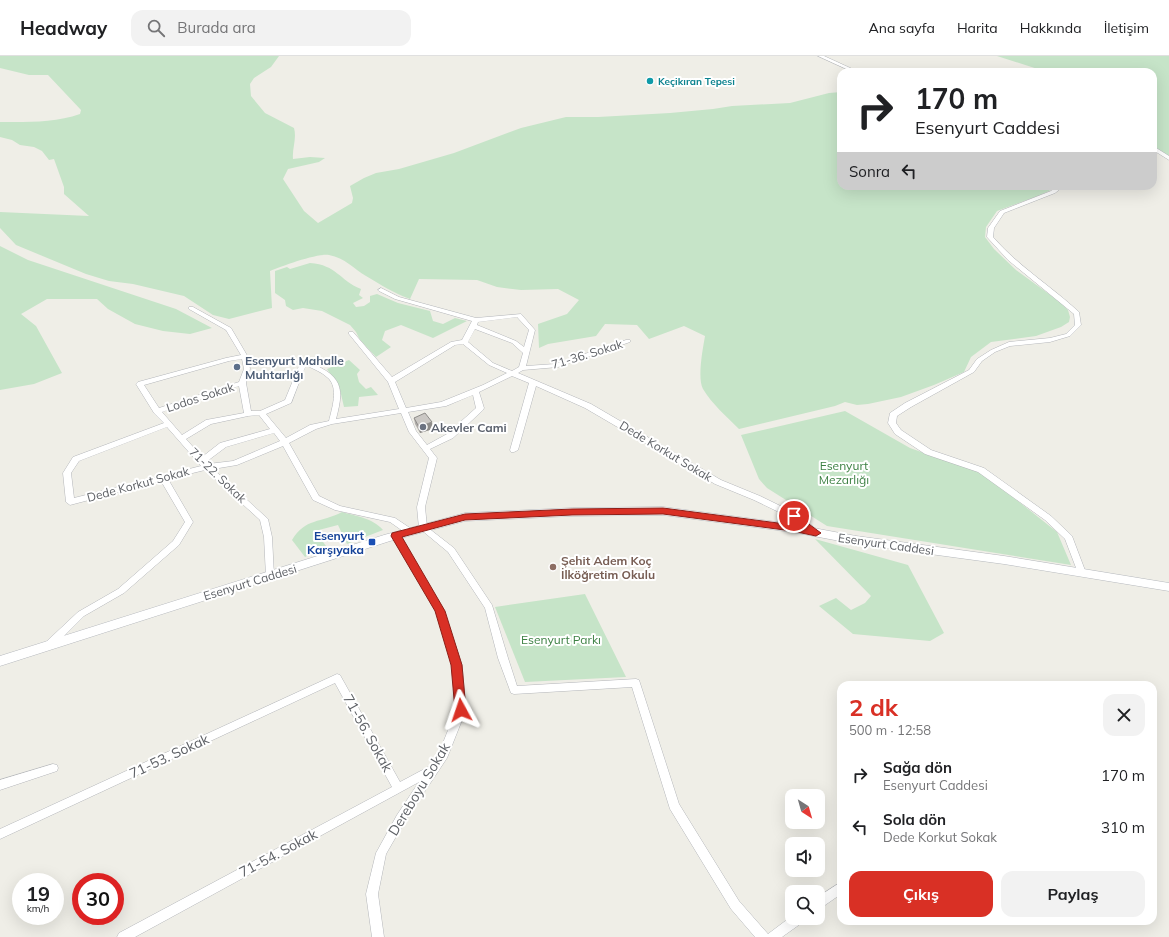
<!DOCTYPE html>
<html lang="tr">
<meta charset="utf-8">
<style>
:root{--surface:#fff;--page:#f2f2f2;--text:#202124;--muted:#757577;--line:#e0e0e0;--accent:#d93025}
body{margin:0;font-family:Mulish,sans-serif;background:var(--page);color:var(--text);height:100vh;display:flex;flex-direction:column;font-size:15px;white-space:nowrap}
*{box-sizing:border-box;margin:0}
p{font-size:13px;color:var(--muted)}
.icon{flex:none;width:22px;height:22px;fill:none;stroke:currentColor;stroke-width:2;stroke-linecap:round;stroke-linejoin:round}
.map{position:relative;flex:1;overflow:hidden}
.sheet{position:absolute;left:837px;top:625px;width:320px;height:244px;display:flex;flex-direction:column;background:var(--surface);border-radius:12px;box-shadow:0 4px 16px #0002}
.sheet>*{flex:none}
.banner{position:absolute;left:837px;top:12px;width:320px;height:122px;border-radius:12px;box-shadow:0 4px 16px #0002;background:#fff;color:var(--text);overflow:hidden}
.needle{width:26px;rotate:143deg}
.controls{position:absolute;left:785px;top:733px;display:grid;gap:8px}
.controls a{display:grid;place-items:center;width:40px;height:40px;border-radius:8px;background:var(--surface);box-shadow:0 4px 16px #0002;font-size:20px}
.speed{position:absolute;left:12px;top:817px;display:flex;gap:8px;font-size:20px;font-weight:700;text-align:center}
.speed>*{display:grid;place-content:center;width:52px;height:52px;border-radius:50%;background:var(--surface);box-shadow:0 4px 16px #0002;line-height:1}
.speed small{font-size:10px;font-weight:400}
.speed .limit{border:6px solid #d22;background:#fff;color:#111}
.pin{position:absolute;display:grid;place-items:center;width:34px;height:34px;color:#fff;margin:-17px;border:2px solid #fff;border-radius:50%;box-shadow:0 1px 4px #0007}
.me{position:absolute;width:44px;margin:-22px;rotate:355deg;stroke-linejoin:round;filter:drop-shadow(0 0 3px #0008)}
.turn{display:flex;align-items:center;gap:14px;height:84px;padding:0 12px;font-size:18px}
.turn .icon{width:52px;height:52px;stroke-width:2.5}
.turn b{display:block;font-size:28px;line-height:34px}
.then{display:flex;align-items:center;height:38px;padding:0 12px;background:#0003;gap:8px;font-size:15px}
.round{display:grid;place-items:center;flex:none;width:42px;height:42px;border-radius:12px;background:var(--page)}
.head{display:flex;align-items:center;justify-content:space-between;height:68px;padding:0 12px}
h1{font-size:24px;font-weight:700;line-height:30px;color:var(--accent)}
.cta{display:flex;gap:8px;margin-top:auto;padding:8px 12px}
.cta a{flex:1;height:46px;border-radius:12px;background:var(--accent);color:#fff;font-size:16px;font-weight:700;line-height:46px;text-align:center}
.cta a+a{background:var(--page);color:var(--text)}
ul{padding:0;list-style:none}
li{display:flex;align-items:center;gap:12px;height:52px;padding:0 12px}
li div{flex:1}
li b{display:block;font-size:15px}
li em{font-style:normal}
header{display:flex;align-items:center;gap:24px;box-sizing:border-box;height:56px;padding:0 20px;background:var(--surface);border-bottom:1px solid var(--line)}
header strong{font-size:19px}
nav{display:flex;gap:22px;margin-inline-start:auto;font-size:14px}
.search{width:280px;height:36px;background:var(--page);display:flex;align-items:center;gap:10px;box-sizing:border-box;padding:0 14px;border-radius:12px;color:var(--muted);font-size:15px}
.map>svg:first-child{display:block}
</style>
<header>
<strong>Headway</strong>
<div class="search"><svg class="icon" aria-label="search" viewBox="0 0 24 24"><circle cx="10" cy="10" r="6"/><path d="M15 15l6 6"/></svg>Burada ara</div>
<nav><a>Ana sayfa</a><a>Harita</a><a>Hakkında</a><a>İletişim</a></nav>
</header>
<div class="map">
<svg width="1169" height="881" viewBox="0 0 1169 881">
<rect width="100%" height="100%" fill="#efeee7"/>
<path fill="#c6e4c8" d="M 0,0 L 279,0 L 271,11 L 254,22 L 250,28 L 251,40 L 265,57 L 294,72 C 297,83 292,92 293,103 L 310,101 L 325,102 L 319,106 L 288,113 L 283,123 L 304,155 L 318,167 L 352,147 L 353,142 L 350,130 L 364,122 L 376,117 L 399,113 L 454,97 L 521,72 L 566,61 L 598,61 L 670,57 L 713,53 L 732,50 L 790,47 L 829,37 L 841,36 L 841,130 L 1055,130 L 1049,135 L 1038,140 L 997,155 L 986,171 L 985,181 L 994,193 L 1016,214 L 1060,246 L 1068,254 L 1070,261 L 1069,266 L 1061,271 L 1036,280 L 991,286 L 971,301 L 964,316 L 934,329 L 901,341 L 868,348 L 857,349 L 845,346 L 835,350 L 739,373 C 727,361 712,348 703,333 C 697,322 703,292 705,280 L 684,270 L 649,283 L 637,269 L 605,268 L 596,280 L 548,288 L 539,292 L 538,268 L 567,258 L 579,244 L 558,233 L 521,234 L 497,231 L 477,224 L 419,223 L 410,243 C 394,237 381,229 366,220 C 354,213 345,202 329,199 C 318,197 282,210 270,215 L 272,252 L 229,263 L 213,259 L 184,240 L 133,228 L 109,225 L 86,218 L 16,189 L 0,172 L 0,156 L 89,160 L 64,138 L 64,131 L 54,103 L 49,104 L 42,95 L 34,91 L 20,89 L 12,84 L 0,81 L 0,66 C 26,66 55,67 80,58 L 81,54 L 48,19 L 29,19 L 0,12 Z
M 997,0 L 1169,0 L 1169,100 L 1153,90 L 1153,16 L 1047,16 Z
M 0,190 L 28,204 L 176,253 L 212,272 L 190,278 L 163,275 L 135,268 L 108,253 L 97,243 L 47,243 L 21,258 L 36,270 L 62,317 L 34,328 L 0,334 Z
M 310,207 C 337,209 339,224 361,233 L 359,239 L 363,242 L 353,247 L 356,251 L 364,250 L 370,246 L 370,240 L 377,238 L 398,247 L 430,255 L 433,265 L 443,268 L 455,262 L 467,265 L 433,282 L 401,269 L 385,275 L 382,284 L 391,291 L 376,301 L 360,284 L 356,276 L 350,269 L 322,255 L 303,252 L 293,254 L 286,250 L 285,244 L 275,237 L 275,215 L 287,211 L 290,213 Z
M 349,304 L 360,314 L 357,318 L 359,326 L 366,333 L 371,331 L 378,339 L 359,341 L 358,350 L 344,351 L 340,334 L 327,313 Z
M 845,355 L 910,392 L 984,418 L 1057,476 L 1071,509 L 827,470 L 767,432 L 759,423 L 741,379 Z
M 342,456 C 355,460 373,462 383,474 L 347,488 L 338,469 L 315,475 L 326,490 L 305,501 L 292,484 C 305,462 321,467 342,456 Z
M 815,483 L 908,509 L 944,577 L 930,585 L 853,578 L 819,550 L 836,542 L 851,554 L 865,547 L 871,540 Z
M 585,538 L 626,621 L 525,626 L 495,551 Z"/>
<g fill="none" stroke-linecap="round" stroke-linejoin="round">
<g stroke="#b4b6ba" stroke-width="1">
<path id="street" d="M 818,0 L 824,0 L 859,16 L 853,16 Z
M 1153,90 L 1169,100 L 1169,104 L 1153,94 Z
M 1058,130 L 1064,130 L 1055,137 L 1004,157 L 994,172 L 993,181 C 1018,210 1051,230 1079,256 L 1081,269 L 1070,280 L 1050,286 L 1010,290 L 995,296 L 982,305 L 974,316 L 911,351 L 897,360 L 896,367 L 901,374 L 931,394 L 984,412 L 1051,460 L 1072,480 L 1086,517 L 1085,519 L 1079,519 L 1078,517 L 1065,483 L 1045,464 L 978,416 L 925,398 L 895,378 L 888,367 L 890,357 L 905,347 L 969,314 L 977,303 L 991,294 L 1009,286 L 1050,282 L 1066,278 L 1075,269 L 1074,258 L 1008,204 L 987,181 L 988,172 L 1000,155 L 1051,135 Z
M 381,232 L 399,241 L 476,262 L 521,258 L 535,274 L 526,310 L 555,308 L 626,284 L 630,284 L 630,286 L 558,311 L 523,314 L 518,317 L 591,348 L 721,424 L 760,440 L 797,458 L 819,475 L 820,477 L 819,479 L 813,479 L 791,462 L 754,444 L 715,428 L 585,352 L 536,330 L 518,394 L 514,396 L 511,396 L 510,394 L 529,327 L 512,320 L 479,336 L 484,352 L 483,354 L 453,382 L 430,393 L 437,402 L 425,451 L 427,471 L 454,492 L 492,549 L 508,602 L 517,630 L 636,623 L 639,624 L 679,748 L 739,845 L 768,878 L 792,860 L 792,862 L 805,862 L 803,866 L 782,881 L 755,881 L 731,853 L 670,753 L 632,631 L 514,638 L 511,637 L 498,602 L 485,552 L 448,496 L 419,472 L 417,451 L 429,402 L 409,376 L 401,357 L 332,368 L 316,373 L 289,387 L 319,440 L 340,450 L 395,462 L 413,474 L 414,476 L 413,478 L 407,478 L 390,466 L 335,454 L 313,444 L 283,390 L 237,409 L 213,413 L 268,463 L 272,481 L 274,520 L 273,522 L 267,522 L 266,520 L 264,481 L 260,464 L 205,414 L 168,423 L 193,466 L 179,489 L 124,537 L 84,560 L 52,592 L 49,593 L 46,592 L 44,589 L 46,586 L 78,556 L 118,533 L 173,485 L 185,466 L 161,425 L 70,449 L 66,446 L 63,417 L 73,401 L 164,367 L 154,357 L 136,328 L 138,326 L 226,302 L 241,299 L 226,274 L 189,253 L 189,251 L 193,251 L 231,272 L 248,301 L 250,313 L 246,327 L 251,355 L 260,355 L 285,344 L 301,305 L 304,303 C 310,305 316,309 321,312 C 345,324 342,340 336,363 L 399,353 L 388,326 L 349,278 L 349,276 L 353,276 L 392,321 L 451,286 L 462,284 L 472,265 L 395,243 L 379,235 L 378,234 ZM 517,261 L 529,274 L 524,291 L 516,285 L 477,269 L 478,266 ZM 475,273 L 512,287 L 523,297 L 519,311 L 512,315 L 493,307 L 468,286 ZM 463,288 L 489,309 L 507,317 L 483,329 L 441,346 L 406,352 L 395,326 L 455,289 ZM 242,303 L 244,313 L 239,326 L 159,352 L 144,329 L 229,305 ZM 306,309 C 313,313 322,316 328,322 C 339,332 332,352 329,365 L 310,369 L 286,382 L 266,358 L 291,347 ZM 239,330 L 244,357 L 206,364 L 182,379 L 162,356 ZM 473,339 L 476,352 L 447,378 L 427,389 L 416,375 L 408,356 L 446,350 ZM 259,359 L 270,373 L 220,387 L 202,401 L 186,383 L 211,368 L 248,360 ZM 167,371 L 201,410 L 74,442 L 71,417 L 79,405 ZM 274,377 L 280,385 L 233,405 L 208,408 L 206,406 L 226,391 Z
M 396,477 L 399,478 L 444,555 L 462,609 L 466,654 L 447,702 L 405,765 L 386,798 L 378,838 L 384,881 L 372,881 L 366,838 L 376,797 L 397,759 L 419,726 L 135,881 L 117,881 L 119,877 L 392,731 L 335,627 L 0,783 L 0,773 L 337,618 L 340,619 L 400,726 L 430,710 L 439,697 L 456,654 L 452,609 L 436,555 L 392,480 Z
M 53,708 L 57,709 L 58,712 L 57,715 L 0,734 L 0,724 Z
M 841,826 L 841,838 L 818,854 L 818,841 Z"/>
</g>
<g stroke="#b5b8bd" stroke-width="1">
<path id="secondary" d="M 663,451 L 792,468 L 856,480 L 1004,500 L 1169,527 L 1169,535 L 1004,508 L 856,488 L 792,476 L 663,459 L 572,460 L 465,465 L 390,485 L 0,610 L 0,600 L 384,479 L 465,457 L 572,452 Z"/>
</g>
<use href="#street" fill="#fff" fill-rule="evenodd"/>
<use href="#secondary" fill="#fff" fill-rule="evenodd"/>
</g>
<path fill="#afaca9" d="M 414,362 L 433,373 L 420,377 L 415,368 Z"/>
<path fill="#8e8c89" d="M 432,366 L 433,373 L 420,377 L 419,371 Z"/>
<path fill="#cbc8c4" stroke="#8e8c89" d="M 425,357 L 432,366 L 419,371 L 414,362 Z"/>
<path fill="#d93025" stroke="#8d1f18" d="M 663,452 L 801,470 L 789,460 L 794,457 L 821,477 L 816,480 L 792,475 L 663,458 L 572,459 L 465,464 L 402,481 L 445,555 L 462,609 L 466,654 L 465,658 L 461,659 L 457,658 L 455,654 L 451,609 L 435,555 L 391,480 L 392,477 L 465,458 L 572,453 Z"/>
<circle fill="#0f9aa8" stroke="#fff" stroke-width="1.5" cx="650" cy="25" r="4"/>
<circle fill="#5c6f8a" stroke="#fff" stroke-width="1.5" cx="237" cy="311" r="4"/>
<circle fill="#6b7280" stroke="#fff" stroke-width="1.5" cx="423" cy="371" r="4"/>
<rect fill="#1a4fb4" stroke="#fff" stroke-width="1.5" x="368" y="482" width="8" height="8" rx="2"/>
<circle fill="#8d6e63" stroke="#fff" stroke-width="1.5" cx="553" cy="511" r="4"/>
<g text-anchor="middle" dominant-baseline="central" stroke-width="4" stroke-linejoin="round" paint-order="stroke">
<g font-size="10" font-weight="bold" fill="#0d838f" stroke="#fff" text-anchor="start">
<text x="658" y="25">Keçikıran Tepesi</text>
</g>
<g font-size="12" fill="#5e6166" stroke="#fff">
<text transform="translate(587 298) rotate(-17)">71-36. Sokak</text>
<text transform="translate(200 341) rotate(-18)">Lodos Sokak</text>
<text transform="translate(666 395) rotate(31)">Dede Korkut Sokak</text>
<text transform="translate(218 419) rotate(44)">71-22. Sokak</text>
<text transform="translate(138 428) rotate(-15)">Dede Korkut Sokak</text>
<text transform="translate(886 488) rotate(8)">Esenyurt Caddesi</text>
<text transform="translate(250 526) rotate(-17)">Esenyurt Caddesi</text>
</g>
<g font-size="12" font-weight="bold" fill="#4e5e75" stroke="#fff" text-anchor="start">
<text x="245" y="304">Esenyurt Mahalle<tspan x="245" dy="14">Muhtarlığı</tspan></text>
</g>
<g font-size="12" font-weight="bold" fill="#5b616d" stroke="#fff" text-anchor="start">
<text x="431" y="371">Akevler Cami</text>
</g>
<g font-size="12" fill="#3c8043" stroke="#fff">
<text x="844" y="409">Esenyurt<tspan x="844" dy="14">Mezarlığı</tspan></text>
<text x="561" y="583">Esenyurt Parkı</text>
</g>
<g font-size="12" font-weight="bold" fill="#164399" stroke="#fff" text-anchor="end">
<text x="364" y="479">Esenyurt<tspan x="364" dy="14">Karşıyaka</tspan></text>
</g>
<g font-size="12" font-weight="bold" fill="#785e54" stroke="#fff" text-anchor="start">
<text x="561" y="504">Şehit Adem Koç<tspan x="561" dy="14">İlköğretim Okulu</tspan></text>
</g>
<g font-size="14" fill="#5e6166" stroke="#fff">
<text transform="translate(368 677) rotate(61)">71-56. Sokak</text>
<text transform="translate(169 700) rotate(-25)">71-53. Sokak</text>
<text transform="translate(419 733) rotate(-59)">Dereboyu Sokak</text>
<text transform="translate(278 797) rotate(-28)">71-54. Sokak</text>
</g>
</g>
</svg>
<div class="controls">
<a><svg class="needle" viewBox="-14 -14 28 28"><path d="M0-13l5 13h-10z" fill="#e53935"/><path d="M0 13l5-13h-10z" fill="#757577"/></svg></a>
<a><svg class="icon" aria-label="sound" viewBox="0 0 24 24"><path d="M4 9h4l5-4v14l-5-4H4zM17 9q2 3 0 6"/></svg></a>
<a><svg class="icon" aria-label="search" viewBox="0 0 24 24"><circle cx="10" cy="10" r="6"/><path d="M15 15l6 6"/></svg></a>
</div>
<div class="speed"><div>19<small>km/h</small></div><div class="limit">30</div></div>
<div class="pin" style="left:794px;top:460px;background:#d93025"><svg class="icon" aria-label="arrive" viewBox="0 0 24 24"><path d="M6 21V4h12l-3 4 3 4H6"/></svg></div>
<svg class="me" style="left:461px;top:654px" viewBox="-20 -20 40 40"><path d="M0-17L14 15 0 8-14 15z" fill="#d93025" stroke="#fff" stroke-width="4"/></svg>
<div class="banner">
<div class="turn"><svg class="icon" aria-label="right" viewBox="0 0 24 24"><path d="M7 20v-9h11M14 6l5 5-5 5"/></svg><div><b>170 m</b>Esenyurt Caddesi</div></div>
<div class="then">Sonra<svg class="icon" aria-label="left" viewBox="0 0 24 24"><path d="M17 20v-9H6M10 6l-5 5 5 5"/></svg></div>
</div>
<section class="sheet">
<div class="head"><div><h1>2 dk</h1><p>500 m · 12:58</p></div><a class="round"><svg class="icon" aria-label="close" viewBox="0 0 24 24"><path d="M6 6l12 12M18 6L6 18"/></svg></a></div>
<ul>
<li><svg class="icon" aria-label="right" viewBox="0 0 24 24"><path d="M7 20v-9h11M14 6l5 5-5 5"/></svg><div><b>Sağa dön</b><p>Esenyurt Caddesi</p></div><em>170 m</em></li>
<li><svg class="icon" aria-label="left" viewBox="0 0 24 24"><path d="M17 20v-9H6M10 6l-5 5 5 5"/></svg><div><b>Sola dön</b><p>Dede Korkut Sokak</p></div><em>310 m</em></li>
</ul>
<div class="cta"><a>Çıkış</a><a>Paylaş</a></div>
</section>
</div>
